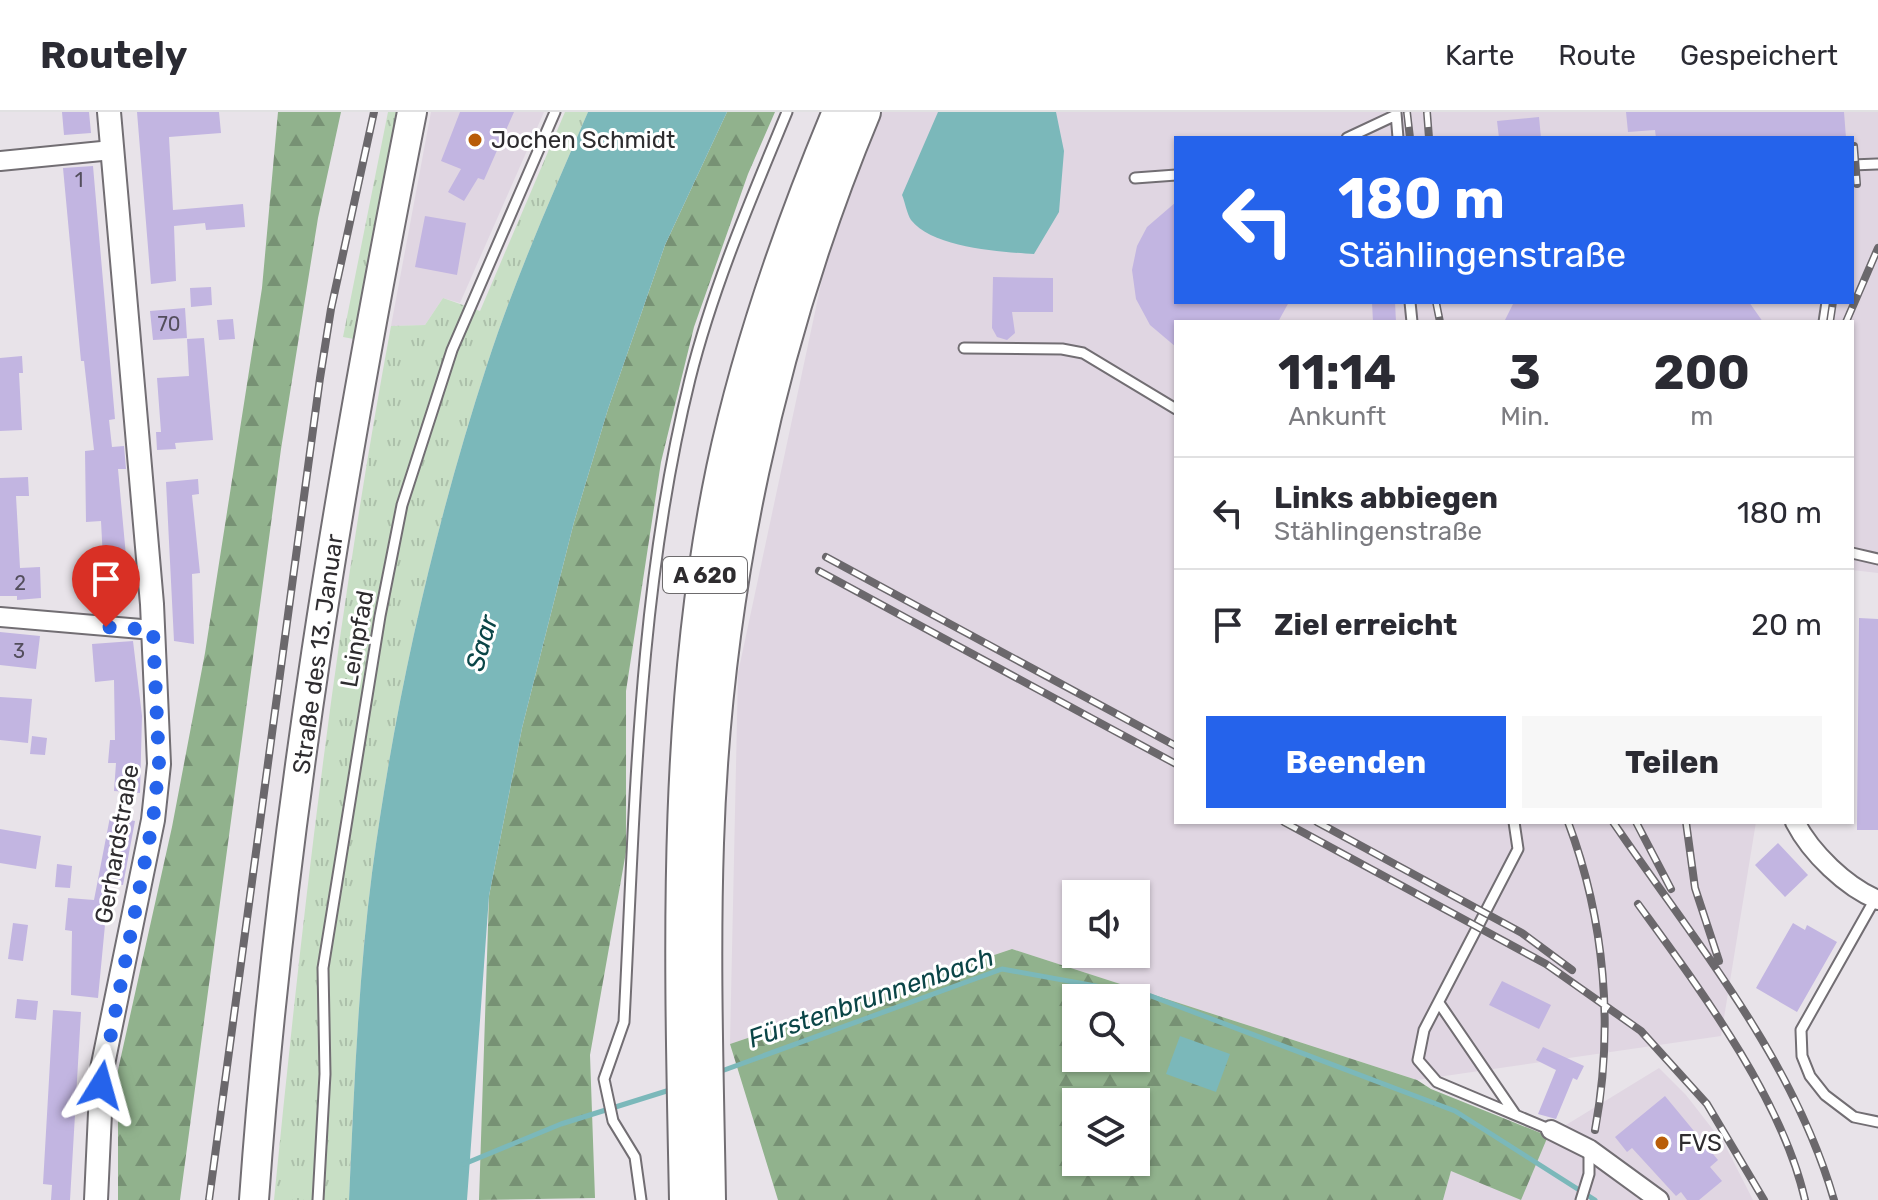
<!DOCTYPE html>
<html lang="de">
<meta charset="utf-8">
<style>
:root{--surface:#fff;--page:#f7f7f7;--text:#2b2b33;--muted:#7c7c81;--line:#e1e1e2;--accent:#2563eb}
body{margin:0;font-family:Rubik,sans-serif;background:var(--page);color:var(--text);height:100vh;display:flex;flex-direction:column;font-size:30px;white-space:nowrap}
*{box-sizing:border-box;margin:0}
p{font-size:26px;color:var(--muted)}
.icon{flex:none;width:44px;height:44px;fill:none;stroke:currentColor;stroke-width:2;stroke-linecap:round;stroke-linejoin:round}
.map{position:relative;flex:1;overflow:hidden}
.sheet{position:absolute;left:1174px;top:208px;width:680px;height:504px;display:flex;flex-direction:column;background:var(--surface);border-radius:0px;box-shadow:0 2px 6px #0004}
.sheet>*{flex:none}
.banner{position:absolute;left:1174px;top:24px;width:680px;height:168px;border-radius:0px;box-shadow:0 2px 6px #0004;background:#2563eb;color:#fff;overflow:hidden}
.controls{position:absolute;left:1062px;top:768px;display:grid;gap:16px}
.controls a{display:grid;place-items:center;width:88px;height:88px;border-radius:0px;background:var(--surface);box-shadow:0 2px 6px #0004;font-size:40px}
.pin{position:absolute;display:grid;place-items:center;width:68px;height:68px;color:#fff;margin:-82px -34px;border-radius:50% 50% 50% 0;rotate:-45deg;box-shadow:0 0 8px #0007}
.pin .icon{rotate:45deg}
.me{position:absolute;width:88px;margin:-44px;rotate:8deg;stroke-linejoin:round;filter:drop-shadow(0 0 6px #0008)}
.turn{display:flex;align-items:center;gap:28px;height:168px;padding:0 32px;font-size:36px}
.turn .icon{width:104px;height:104px;stroke-width:2.5}
.turn b{display:block;font-size:56px;line-height:68px}
.eta{display:flex;justify-content:space-evenly;align-items:center;height:136px;text-align:center}
.eta b{font-size:48px;font-weight:700;line-height:56px}
.action{display:flex;gap:16px;margin-top:auto;padding:16px 32px}
.action a{flex:1;height:92px;border-radius:0px;background:var(--accent);color:#fff;font-size:32px;font-weight:700;line-height:92px;text-align:center}
.action a+a{background:var(--page);color:var(--text)}
ul{padding:0;list-style:none}
li{display:flex;align-items:center;gap:24px;height:112px;padding:0 32px;border-top:2px solid var(--line)}
li div{flex:1}
li b{display:block;font-size:30px}
li em{font-style:normal}
header{display:flex;align-items:center;gap:48px;box-sizing:border-box;height:112px;padding:0 40px;background:var(--surface);border-bottom:2px solid var(--line)}
header strong{font-size:38px}
nav{display:flex;gap:44px;margin-inline-start:auto;font-size:28px}
.map>svg:first-child{display:block}
</style>
<header>
<strong>Routely</strong>
<nav><a>Karte</a><a>Route</a><a>Gespeichert</a></nav>
</header>
<div class="map">
<svg width="1878" height="1088" viewBox="0 0 1878 1088">
<defs>
<pattern id="grass-tufts" width="24" height="20" patternUnits="userSpaceOnUse" patternTransform="scale(2)"><rect width="24" height="20" fill="#c8dfc5"/><path d="M3 7l-1-3M5 7V3M7 7l1-3M15 17l-1-3M17 17v-4M19 17l1-3" fill="none" stroke="#acc0aa"/></pattern>
<pattern id="forest-firs" width="22" height="20" patternUnits="userSpaceOnUse" patternTransform="scale(2)"><rect width="22" height="20" fill="#91b28d"/><path d="M5 1l3.5 6h-7zM16 11l3.5 6h-7z" fill="#779174"/></pattern>
</defs>
<rect width="100%" height="100%" fill="#e8e3e9"/>
<path fill="#e0d6e2" fill-rule="evenodd" d="M 431,0 L 544,0 L 460,191 L 443,186 L 425,213 L 391,214 Z
M 881,0 L 1878,0 L 1878,461 L 1852,458 L 1852,210 L 1176,210 L 1176,710 L 1756,710 L 1721,924 L 1417,968 L 1012,837 L 730,932 L 738,561 L 834,111 ZM 1176,26 L 1852,26 L 1852,190 L 1176,190 ZM 1076,782 L 1136,782 L 1136,842 L 1076,842 Z
M 1659,956 L 1686,983 L 1725,1033 L 1753,1088 L 1443,1088 L 1451,1059 L 1548,1024 Z"/>
<path fill="url(#grass-tufts)" d="M 388,0 L 403,0 L 359,228 L 343,225 Z
M 565,0 L 588,0 C 552,83 515,167 487,253 C 433,419 395,589 372,761 C 358,870 354,979 349,1088 L 274,1088 C 303,795 337,504 391,214 L 425,213 L 443,186 L 480,199 Z"/>
<path fill="url(#forest-firs)" fill-rule="evenodd" d="M 278,0 L 341,0 L 318,106 L 281,337 L 180,1088 L 118,1088 L 118,958 L 172,715 L 205,541 L 262,176 Z
M 727,0 L 775,0 L 748,62 L 694,215 L 661,350 L 626,579 L 626,740 L 590,943 L 595,1086 L 479,1088 L 489,784 L 522,616 L 574,410 L 608,297 L 665,133 Z
M 1012,837 L 1417,968 L 1431,977 L 1548,1024 L 1521,1088 L 1451,1059 L 1443,1088 L 778,1088 L 730,932 ZM 1076,886 L 1136,886 L 1136,946 L 1076,946 ZM 1076,990 L 1136,990 L 1136,1050 L 1076,1050 Z"/>
<path fill="#7bb8ba" d="M 588,0 L 727,0 L 665,133 L 608,297 L 574,410 L 522,616 L 489,784 L 467,1088 L 349,1088 C 354,979 358,870 372,761 C 395,589 433,419 487,253 C 515,167 552,83 588,0 Z
M 938,0 L 1056,0 L 1064,39 L 1059,100 L 1034,142 C 1001,140 933,136 911,108 C 907,102 905,90 902,83 Z
M 1180,924 L 1230,942 L 1216,980 L 1166,962 Z"/>
<g fill="none" stroke-linecap="round" stroke-linejoin="round">
<path stroke="#7bb8ba" stroke-width="5" d="M 716,961 L 1002,857 L 1151,884 L 1455,999 L 1595,1088
M 464,1052 L 561,1012 L 673,977"/>
</g>
<path fill="#c2b5e1" d="M 62,0 L 89,0 L 91,21 L 64,23 Z
M 137,0 L 219,0 L 221,21 L 169,25 L 173,98 L 243,92 L 245,115 L 206,118 L 205,111 L 174,114 L 176,169 L 151,172 Z
M 460,0 L 514,0 L 484,68 L 478,66 L 464,89 L 448,80 L 461,57 L 441,49 Z
M 1626,0 L 1844,0 L 1846,26 L 1656,26 L 1655,18 L 1628,20 Z
M 1539,5 L 1541,26 L 1499,26 L 1497,9 Z
M 93,54 L 115,307 L 109,308 L 112,335 L 124,334 L 126,357 L 118,357 L 128,466 L 104,467 L 101,409 L 86,410 L 85,339 L 94,338 L 84,249 L 81,249 L 63,56 Z
M 1176,90 L 1176,190 L 1289,190 L 1278,210 L 1176,210 L 1176,235 L 1150,213 L 1136,187 L 1132,158 L 1137,134 L 1147,115 Z
M 425,104 L 466,111 L 457,163 L 415,155 Z
M 993,165 L 1053,166 L 1053,200 L 1012,200 L 1015,221 L 1007,228 L 997,225 L 992,216 Z
M 211,175 L 212,193 L 191,195 L 190,176 Z
M 1372,190 L 1395,190 L 1396,210 L 1373,210 Z
M 1514,190 L 1749,190 L 1763,210 L 1504,210 Z
M 185,196 L 187,226 L 153,228 L 150,199 Z
M 233,207 L 235,227 L 219,228 L 217,208 Z
M 204,226 L 213,328 L 175,331 L 176,337 L 157,338 L 156,320 L 161,320 L 157,266 L 189,264 L 187,227 Z
M 22,244 L 23,261 L 19,261 L 22,318 L 0,319 L 0,246 Z
M 28,365 L 29,384 L 16,384 L 20,456 L 40,455 L 41,486 L 17,488 L 17,484 L 0,484 L 0,366 Z
M 198,367 L 199,382 L 192,383 L 200,461 L 192,462 L 194,532 L 174,529 L 166,370 Z
M 1859,506 L 1878,507 L 1878,718 L 1857,718 Z
M 0,520 L 40,524 L 36,557 L 0,553 Z
M 133,529 L 142,604 L 140,681 L 114,679 L 116,651 L 108,651 L 110,628 L 115,628 L 114,568 L 95,570 L 92,532 Z
M 0,585 L 32,587 L 28,631 L 0,628 Z
M 32,624 L 47,626 L 45,643 L 30,642 Z
M 110,705 L 135,709 L 123,773 L 109,771 L 98,886 L 71,883 L 72,819 L 65,818 L 68,786 L 94,788 Z
M 0,717 L 41,724 L 36,757 L 0,751 Z
M 1778,731 L 1808,763 L 1785,785 L 1755,753 Z
M 57,752 L 72,754 L 70,776 L 55,775 Z
M 13,811 L 28,813 L 23,849 L 8,847 Z
M 1793,811 L 1805,818 L 1807,813 L 1837,830 L 1797,900 L 1756,876 Z
M 1502,869 L 1551,893 L 1539,917 L 1489,893 Z
M 17,887 L 38,889 L 36,908 L 15,906 Z
M 53,898 L 81,900 L 70,1088 L 51,1088 L 52,1073 L 43,1072 Z
M 1543,935 L 1584,954 L 1577,968 L 1573,966 L 1556,1007 L 1538,1002 L 1556,958 L 1536,948 Z
M 1665,984 L 1718,1048 L 1710,1055 L 1722,1069 L 1699,1088 L 1687,1088 L 1681,1080 L 1676,1084 L 1632,1036 L 1627,1040 L 1615,1025 Z"/>
<g fill="none" stroke-linecap="round" stroke-linejoin="round">
<g stroke="#726e73" stroke-width="13">
<path id="service" d="M 1396,1 L 1398,26
M 1347,26 L 1396,3
M 1852,53 L 1877,52
M 1135,66 L 1176,63
M 1410,190 L 1412,210
M 1824,210 L 1827,190
M 964,236 L 1062,237 L 1083,241 L 1176,297
M 1852,441 L 1878,447
M 1514,710 L 1518,737 L 1424,918 L 1418,948 L 1437,970 L 1551,1018
M 1875,787 L 1801,918 L 1802,944 L 1810,964 L 1825,983 L 1854,1005 L 1878,1010
M 1439,891 L 1515,1002
M 318,1088 L 325,962 L 323,856 L 380,504 L 402,393 L 452,238 L 555,0
M 641,1088 L 635,1045 L 613,1009 L 604,967 L 624,910 C 635,695 638,477 690,267 C 713,175 751,87 787,0
M 1581,1088 L 1589,1062 L 1589,1037"/>
</g>
<g stroke="#726e73" stroke-width="22">
<path id="minor" d="M 0,49 L 112,38
M 0,505 L 153,518
M 1795,710 C 1811,741 1846,775 1878,788
M 1551,1018 L 1589,1037 L 1659,1088"/>
</g>
<g stroke="#726e73" stroke-width="26">
<path id="tertiary" d="M 96,1088 L 102,957 L 153,708 L 159,652 L 152,492 L 109,0"/>
</g>
<g stroke="#726e73" stroke-width="32">
<path id="primary" d="M 254,1088 C 280,722 341,359 412,0"/>
</g>
<g stroke="#726e73" stroke-width="36">
<path id="motorway" d="M 686,1088 C 681,845 673,597 723,357 C 749,234 791,115 839,0
M 709,1088 C 707,969 703,850 707,731 C 715,482 768,230 864,0"/>
</g>
<use href="#service" stroke="#fff" stroke-width="9"/>
<use href="#minor" stroke="#fff" stroke-width="18"/>
<use href="#tertiary" stroke="#fff" stroke-width="22"/>
<use href="#primary" stroke="#fff" stroke-width="28"/>
<use href="#motorway" stroke="#fff" stroke-width="32"/>
<g stroke="#6b686c" stroke-width="8">
<path id="rail" d="M 1407,0 L 1410,26
M 1427,0 L 1429,26
M 1854,34 L 1857,72
M 1436,190 L 1440,210
M 1830,210 L 1833,190
M 1846,210 L 1878,136
M 826,445 L 1176,634
M 819,459 L 1176,652
M 1284,710 L 1546,852 L 1641,919 L 1707,992 L 1764,1088
M 1317,710 L 1522,821 L 1572,858
M 1568,710 C 1605,808 1614,915 1595,1018
M 1613,710 C 1695,830 1793,946 1834,1088
M 1636,710 L 1671,777
M 1686,710 L 1695,776 L 1719,849
M 1638,792 C 1699,876 1782,986 1805,1088
M 209,1088 L 320,266 L 331,197 L 374,0"/>
</g>
<use href="#rail" stroke="#fff" stroke-width="5" stroke-dasharray="15" stroke-linecap="butt"/>
</g>
<g fill="none" stroke-linecap="round" stroke-linejoin="round">
<path stroke="#2563eb" stroke-width="14" stroke-dasharray="0 25.2" d="M 101,973 L 153,708 L 159,652 L 153,518 L 106,515"/>
</g>
<g fill="#b95d08" stroke="#fff" stroke-width="3">
<circle cx="475" cy="28" r="8"/>
<circle cx="1662" cy="1031" r="8"/>
</g>
<g text-anchor="middle" dominant-baseline="central" stroke-width="6" stroke-linejoin="round" paint-order="stroke">
<g font-size="20" fill="#534e5c">
<text x="79" y="68">1</text>
<text x="169" y="212">70</text>
<text x="20" y="471">2</text>
<text x="19" y="539">3</text>
</g>
<rect fill="#fff" stroke="#6d6b6d" stroke-width="2" x="663" y="445" width="84" height="36" rx="6"/>
<g font-size="22" font-weight="bold" fill="#2e2c2f">
<text x="705" y="463">A 620</text>
</g>
<g font-size="24" fill="#2e2c2f" stroke="#fff" text-anchor="start">
<text x="491" y="28">Jochen Schmidt</text>
<text x="1678" y="1031">FVS</text>
</g>
<g font-size="24" fill="#2e2c2f" stroke="#fff">
<text transform="translate(357 527) rotate(-80)">Leinpfad</text>
<text transform="translate(318 542) rotate(-82)">Straße des 13. Januar</text>
<text transform="translate(117 732) rotate(-80)">Gerhardstraße</text>
</g>
<g font-size="26" font-style="italic" fill="#0a4547" stroke="#fff">
<text transform="translate(482 531) rotate(-74)">Saar</text>
<text transform="translate(871 886) rotate(-19)">Fürstenbrunnenbach</text>
</g>
</g>
</svg>
<div class="controls">
<a><svg class="icon" aria-label="sound" viewBox="0 0 24 24"><path d="M4 9h4l5-4v14l-5-4H4zM17 9q2 3 0 6"/></svg></a>
<a><svg class="icon" aria-label="search" viewBox="0 0 24 24"><circle cx="10" cy="10" r="6"/><path d="M15 15l6 6"/></svg></a>
<a><svg class="icon" aria-label="layers" viewBox="0 0 24 24"><path d="M12 4l9 5-9 5-9-5zM3 14l9 5 9-5"/></svg></a>
</div>
<div class="pin" style="left:106px;top:515px;background:#d93025"><svg class="icon" aria-label="arrive" viewBox="0 0 24 24"><path d="M6 21V4h12l-3 4 3 4H6"/></svg></div>
<svg class="me" style="left:101px;top:973px" viewBox="-20 -20 40 40"><path d="M0-17L14 15 0 8-14 15z" fill="#2563eb" stroke="#fff" stroke-width="4"/></svg>
<div class="banner">
<div class="turn"><svg class="icon" aria-label="left" viewBox="0 0 24 24"><path d="M17 20v-9H6M10 6l-5 5 5 5"/></svg><div><b>180 m</b>Stählingenstraße</div></div>
</div>
<section class="sheet">
<div class="eta">
<div><b>11:14</b><p>Ankunft</p></div>
<div><b>3</b><p>Min.</p></div>
<div><b>200</b><p>m</p></div>
</div>
<ul>
<li><svg class="icon" aria-label="left" viewBox="0 0 24 24"><path d="M17 20v-9H6M10 6l-5 5 5 5"/></svg><div><b>Links abbiegen</b><p>Stählingenstraße</p></div><em>180 m</em></li>
<li><svg class="icon" aria-label="arrive" viewBox="0 0 24 24"><path d="M6 21V4h12l-3 4 3 4H6"/></svg><div><b>Ziel erreicht</b></div><em>20 m</em></li>
</ul>
<div class="action"><a>Beenden</a><a>Teilen</a></div>
</section>
</div>
